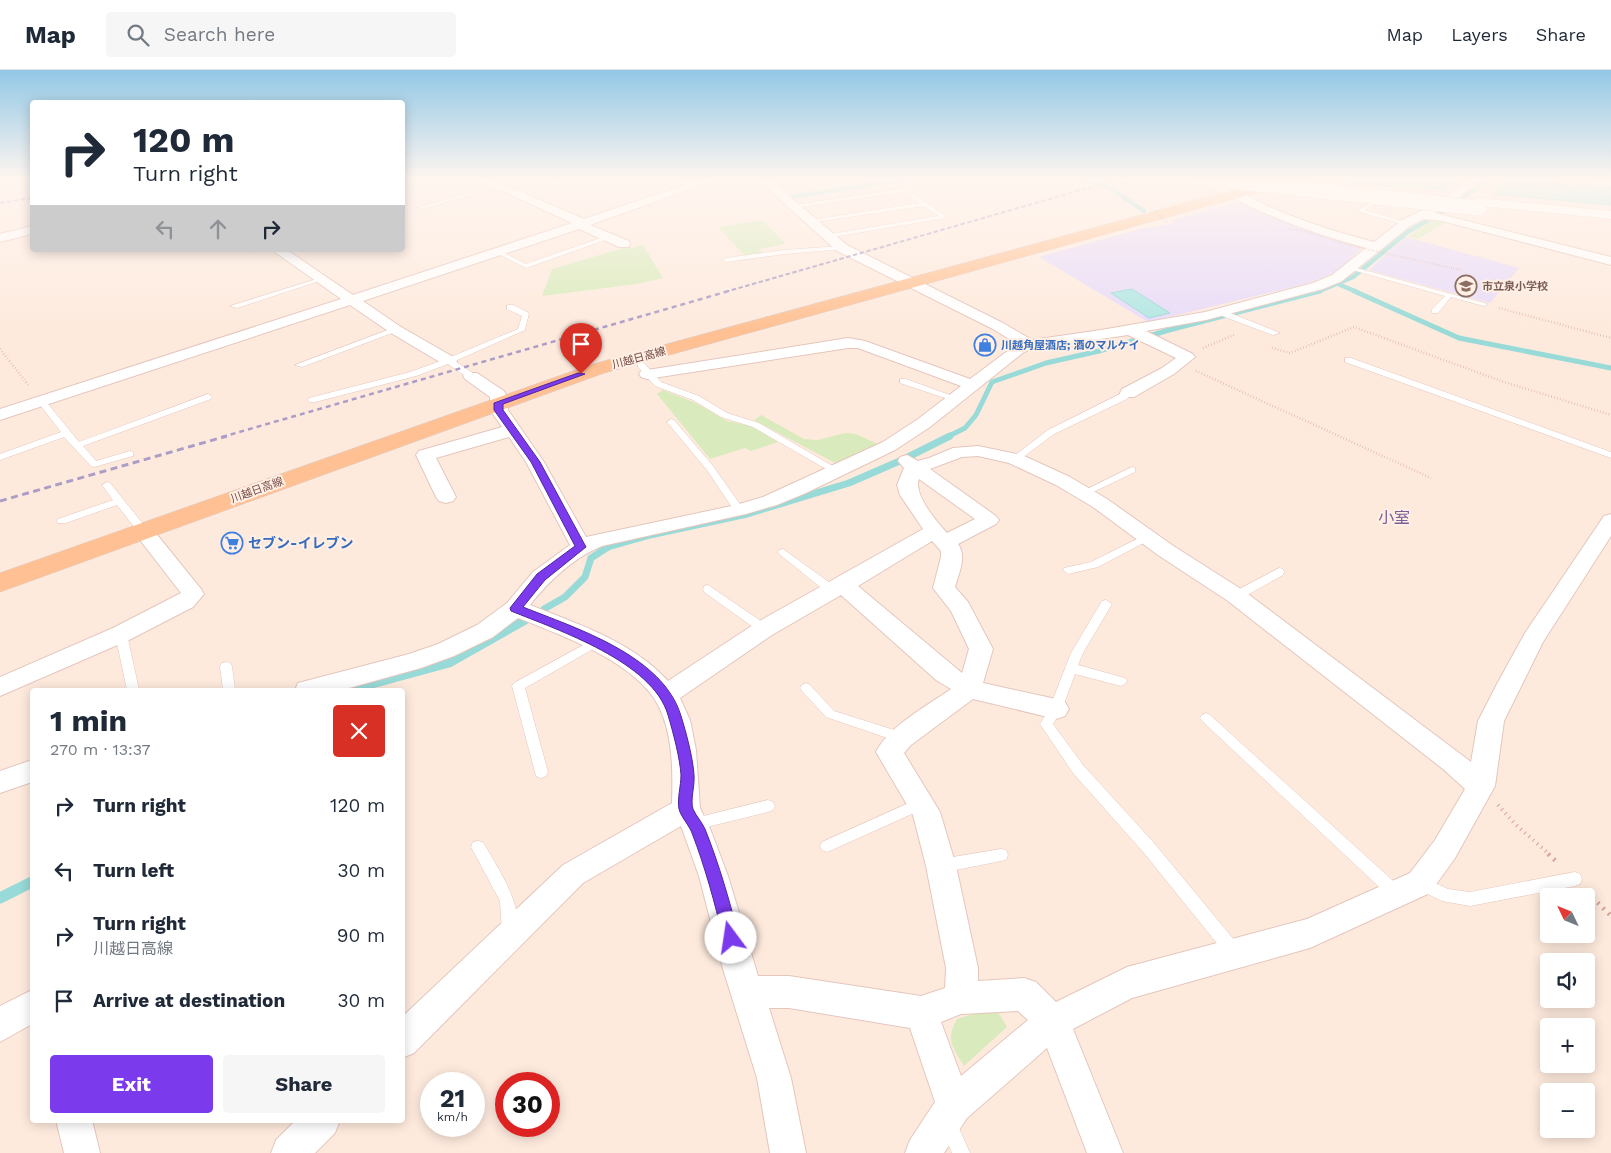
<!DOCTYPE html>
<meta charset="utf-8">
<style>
:root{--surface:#fff;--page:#f6f6f7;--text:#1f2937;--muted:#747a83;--line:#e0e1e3;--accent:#7c3aed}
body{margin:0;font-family:"Work Sans","Noto Sans JP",sans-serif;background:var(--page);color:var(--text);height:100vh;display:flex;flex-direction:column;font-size:19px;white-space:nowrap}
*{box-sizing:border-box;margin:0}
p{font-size:16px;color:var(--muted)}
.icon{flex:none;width:28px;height:28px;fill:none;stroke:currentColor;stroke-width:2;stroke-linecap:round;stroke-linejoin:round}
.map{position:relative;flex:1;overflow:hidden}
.drawer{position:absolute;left:30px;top:618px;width:375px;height:435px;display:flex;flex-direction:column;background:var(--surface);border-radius:5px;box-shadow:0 2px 12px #0003}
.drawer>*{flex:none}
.banner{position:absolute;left:30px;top:30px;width:375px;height:152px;border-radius:5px;box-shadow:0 2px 12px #0003;background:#fff;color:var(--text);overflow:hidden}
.needle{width:32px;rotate:313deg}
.buttons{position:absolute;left:1540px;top:818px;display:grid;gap:10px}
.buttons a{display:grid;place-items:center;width:55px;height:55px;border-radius:5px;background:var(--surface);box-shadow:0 2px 12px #0003;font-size:25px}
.speed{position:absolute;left:420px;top:1002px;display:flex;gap:10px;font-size:25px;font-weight:700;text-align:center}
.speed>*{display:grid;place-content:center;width:65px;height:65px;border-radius:50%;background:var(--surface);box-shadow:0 2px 12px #0003;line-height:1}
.speed small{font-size:12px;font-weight:400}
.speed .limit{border:8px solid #d22;background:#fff;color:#111}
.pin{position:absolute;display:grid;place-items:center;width:42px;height:42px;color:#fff;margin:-51px -21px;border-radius:50% 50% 50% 0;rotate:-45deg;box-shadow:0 0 5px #0007}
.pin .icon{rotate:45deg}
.me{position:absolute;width:55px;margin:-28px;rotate:346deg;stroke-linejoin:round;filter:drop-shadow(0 0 4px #0008)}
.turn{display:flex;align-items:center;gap:18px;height:105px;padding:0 20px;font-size:22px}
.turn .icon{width:65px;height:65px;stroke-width:2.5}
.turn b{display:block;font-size:35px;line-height:42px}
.lanes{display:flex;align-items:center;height:48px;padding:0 20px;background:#0003;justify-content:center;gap:25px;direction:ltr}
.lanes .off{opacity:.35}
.round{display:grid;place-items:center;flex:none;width:52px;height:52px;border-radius:5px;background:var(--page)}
.headline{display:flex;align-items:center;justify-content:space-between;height:85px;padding:0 20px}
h1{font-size:30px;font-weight:700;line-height:38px}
.button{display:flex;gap:10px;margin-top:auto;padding:10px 20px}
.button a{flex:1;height:58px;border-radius:5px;background:var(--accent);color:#fff;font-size:20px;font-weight:700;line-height:58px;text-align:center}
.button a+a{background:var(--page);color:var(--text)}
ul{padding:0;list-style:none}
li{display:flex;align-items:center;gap:15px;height:65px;padding:0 20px}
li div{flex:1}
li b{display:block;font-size:19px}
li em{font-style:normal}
header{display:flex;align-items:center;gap:30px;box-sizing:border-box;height:70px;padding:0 25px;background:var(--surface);border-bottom:1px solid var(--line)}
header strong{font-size:24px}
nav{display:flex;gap:28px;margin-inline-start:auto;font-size:18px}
.search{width:350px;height:45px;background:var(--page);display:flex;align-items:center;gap:12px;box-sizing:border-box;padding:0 18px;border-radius:5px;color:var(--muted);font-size:19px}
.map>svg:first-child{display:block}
</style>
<header>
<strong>Map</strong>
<div class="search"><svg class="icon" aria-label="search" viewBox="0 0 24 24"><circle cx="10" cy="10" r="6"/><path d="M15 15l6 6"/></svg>Search here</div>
<nav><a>Map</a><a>Layers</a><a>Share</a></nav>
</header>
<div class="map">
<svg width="1611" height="1083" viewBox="0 0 1611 1083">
<rect width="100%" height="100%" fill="#feeadd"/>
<path fill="#e8dbf9" d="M 1232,133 L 1241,134 L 1288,153 L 1363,176 L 1342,197 L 1329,205 L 1305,214 L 1148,252 L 1039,187 L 1147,157 L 1149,158 L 1174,153 L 1170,151 Z
M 1406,167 L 1519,198 L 1490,233 L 1369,200 Z"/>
<path fill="#d9ebbc" d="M 1439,148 L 1449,151 L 1418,169 L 1408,167 L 1418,159 Z
M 762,150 L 786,174 L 759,179 L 763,183 L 745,186 L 718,157 Z
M 643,175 L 663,208 L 637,214 L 542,226 L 552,199 L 627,177 L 629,179 Z
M 663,320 L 696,333 L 727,351 L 747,355 L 762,362 L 778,372 L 751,381 L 745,378 L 710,389 L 657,324 Z
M 761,345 L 804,369 L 818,370 L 845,363 L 856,364 L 878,374 L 837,394 L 754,350 Z
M 995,937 L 1007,957 L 964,996 C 953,977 945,970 957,949 Z"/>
<path fill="#b1e7e4" stroke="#97dad7" d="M 1340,108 L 1461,108 L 1445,120 L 1401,116 L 1402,118 L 1332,110 Z
M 1511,108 L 1577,117 L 1576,114 L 1611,118 L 1611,135 L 1492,124 L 1506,109 Z
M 1132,219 L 1170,243 L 1149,248 L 1111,223 Z"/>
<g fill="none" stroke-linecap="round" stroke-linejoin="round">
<path stroke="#97dad7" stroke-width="4.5" d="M 1077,108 L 1110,118 L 1144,141
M 790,127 L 916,108
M 1338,214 L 1357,222
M 1317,222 L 1353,207 L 1409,161 L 1438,145 L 1488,110"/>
<path stroke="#97dad7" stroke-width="5" d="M 1354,221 L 1459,268 L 1611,298
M 947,367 L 965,358 L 976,345 L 992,312 L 1046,293 L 1099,281 L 1169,260 L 1320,221"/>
<path stroke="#97dad7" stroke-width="7" d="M 544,539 L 565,527 L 585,507 L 591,488 L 608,477 L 650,465 L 747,444 L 849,413 L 902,390 L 950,366
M 523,551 L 525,550"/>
<path stroke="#97dad7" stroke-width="9" d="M 350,620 L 449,593 L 525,550"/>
<path stroke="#97dad7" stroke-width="11" d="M 0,828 L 32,812"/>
<g stroke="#e4c6bc" stroke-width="1">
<path id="lane" d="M 542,108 L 551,108 L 559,112 L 518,125 L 513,124 L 550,112 Z
M 668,108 L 677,108 L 696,116 L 691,117 Z
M 496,115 L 501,116 L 422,139 L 417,138 Z
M 905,118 L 946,146 L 946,148 L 827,168 L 824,166 L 825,165 L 939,146 L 924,136 L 808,153 L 805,151 L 920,133 L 904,122 L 793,138 L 790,136 Z
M 1370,133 L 1373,135 L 1365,140 L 1409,153 L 1406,155 L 1357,141 Z
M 609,165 L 611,166 L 611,168 L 526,198 L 495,182 L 500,181 L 526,194 Z
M 842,176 L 844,177 L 844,179 L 785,184 L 726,192 L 723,190 L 726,188 L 785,180 Z
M 1349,197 L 1353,197 L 1488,234 L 1484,236 L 1451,227 L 1438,243 L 1432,243 L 1432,239 L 1445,226 L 1349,199 Z
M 320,208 L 325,209 L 237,238 L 230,236 Z
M 507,235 L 513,235 L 529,243 L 525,260 L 455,291 L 474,304 L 474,308 L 468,308 L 448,294 L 416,306 L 315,332 L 309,332 L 308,330 L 309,328 L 410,302 L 446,289 L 518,259 L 522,246 L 507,239 Z
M 1217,240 L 1223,240 L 1280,263 L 1273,265 L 1217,244 Z
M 393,258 L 400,260 L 302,297 L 295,295 Z
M 1345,288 L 1351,288 L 1611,382 L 1611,388 L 1345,292 Z
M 638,293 L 644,293 L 661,312 L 699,326 L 727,343 L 759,353 L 841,401 L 839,403 L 833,403 L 753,357 L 721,347 L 693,330 L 655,316 L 638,297 Z
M 900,309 L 906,309 L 958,328 L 957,330 L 951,330 L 900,313 Z
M 1128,320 L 1132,323 L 1127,329 L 1054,364 L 1018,391 L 1015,392 L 1010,389 L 1048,360 Z
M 208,324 L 212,327 L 211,329 L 83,376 L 96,391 L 130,381 L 133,382 L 133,386 L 94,397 L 91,396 L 64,367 L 0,390 L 0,384 L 61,362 L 37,331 L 38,329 L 44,329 L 79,372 Z
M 671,349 L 674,350 L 713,396 L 744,440 L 743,442 L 735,442 L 707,400 L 667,352 Z
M 1132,397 L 1135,398 L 1135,402 L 1085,426 L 1079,426 L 1077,424 Z
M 107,412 L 110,413 L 147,459 L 148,461 L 147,463 L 139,463 L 117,435 L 66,453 L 58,453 L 57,451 L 58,449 L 113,430 L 102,415 Z
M 1147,464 L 1152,467 L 1151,469 L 1098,497 L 1068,504 L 1063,500 L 1064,498 L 1091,492 Z
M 783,479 L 837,518 L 838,521 L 837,524 L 829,524 L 779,484 L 778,482 L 779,480 Z
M 1279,498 L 1283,499 L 1284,502 L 1283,505 L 1240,529 L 1236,530 L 1230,526 L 1232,523 Z
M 708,515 L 768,556 L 770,559 L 768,562 L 760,562 L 704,522 L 703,519 L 704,516 Z
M 1106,530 L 1112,534 L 1083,583 L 1078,595 L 1125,608 L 1127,611 L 1125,614 L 1121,616 L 1075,604 L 1062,639 L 1053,654 L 1083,695 L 1154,773 L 1240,877 L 1242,882 L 1240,887 L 1234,890 L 1228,887 L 1144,783 L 1073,703 L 1040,654 L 1050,637 L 1071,583 L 1102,531 Z
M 121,560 L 127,564 L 139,620 L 127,620 L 115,564 Z
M 596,568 L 600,569 L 602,572 L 600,575 L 525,618 L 548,702 L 546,706 L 541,708 L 536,706 L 512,616 L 514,613 Z
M 226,592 L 230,593 L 232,596 L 235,620 L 223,620 L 220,596 L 222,593 Z
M 806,613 L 810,615 L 834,641 L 907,664 L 908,668 L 907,672 L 902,673 L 826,647 L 802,621 L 800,618 L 802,615 Z
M 1206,643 L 1210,645 L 1401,818 L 1403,823 L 1401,828 L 1396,830 L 1391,828 L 1202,651 L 1200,648 L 1202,645 Z
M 920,728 L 925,730 L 927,734 L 925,738 L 832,780 L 827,782 L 822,780 L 820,776 L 822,772 Z
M 768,730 L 773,732 L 775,736 L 773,740 L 768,742 L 695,760 L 690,758 L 688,754 L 690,750 L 695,748 Z
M 478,771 L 483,772 C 496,795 527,840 515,866 L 510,868 L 505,866 L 502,861 L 500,831 L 471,777 L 473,772 Z
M 1001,779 L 1006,780 L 1008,785 L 1006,790 L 941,803 L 936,801 L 934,796 L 936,791 L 941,789 Z
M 1575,802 L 1580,804 L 1582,809 L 1580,814 L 1575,816 L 1470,836 L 1442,831 L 1415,818 L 1413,813 L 1415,808 L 1420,806 L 1448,819 L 1470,822 Z
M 948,1044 L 954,1047 L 970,1083 L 952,1083 L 939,1053 L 942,1047 Z"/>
</g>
<g stroke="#e4c6bc" stroke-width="2">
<path id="street" d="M 474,108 L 489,108 L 584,149 L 705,108 L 722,108 L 590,155 L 629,171 L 630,174 L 629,177 L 619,177 L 579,159 L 363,231 L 401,257 L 455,288 L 457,291 L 455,294 L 443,294 L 391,263 L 350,235 L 0,350 L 0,339 L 341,229 L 272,180 L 287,180 L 353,225 L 572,153 Z
M 756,108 L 768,108 L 847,175 L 1003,253 L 1032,270 L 1101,260 L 1205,242 L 1313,213 L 1332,205 L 1366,178 C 1319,165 1273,149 1229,126 C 1219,121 1206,116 1199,108 C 1224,108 1249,128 1272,138 C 1305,152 1339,163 1374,172 L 1402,150 L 1435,134 L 1441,138 L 1435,143 L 1611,187 L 1611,195 L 1442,151 L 1424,149 L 1410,156 L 1342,211 L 1323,219 L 1206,250 L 1146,261 L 1193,284 L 1195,287 L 1174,304 L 1134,327 L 1122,327 L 1120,323 L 1122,319 L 1162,298 L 1176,288 L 1128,265 L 1032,279 L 1024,282 L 930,357 L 895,380 L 806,423 L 777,435 L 746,444 L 602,476 C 573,488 549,511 530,535 C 578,554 633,572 668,611 L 756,553 L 923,459 L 900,425 L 897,415 L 904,398 L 898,391 L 900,387 L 907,385 L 918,391 L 929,388 L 953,378 L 978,376 L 1022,385 L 1070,407 L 1107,429 L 1172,475 L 1244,521 L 1471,692 L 1478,651 L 1497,614 L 1525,563 L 1604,446 L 1611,444 L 1611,466 L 1543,572 L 1504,651 L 1495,716 L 1455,788 L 1430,823 L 1310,878 L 1132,928 L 1073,959 L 1123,1083 L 1087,1083 L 1047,978 L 967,1048 L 944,1083 L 905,1083 L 910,1070 L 935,1032 L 910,958 L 789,938 L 769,938 L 791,1008 L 806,1083 L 770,1083 L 757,1008 L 723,899 L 699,806 L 681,756 L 583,813 L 414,983 L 402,988 L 402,947 L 563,795 L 672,733 C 673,701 673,664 658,635 C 636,592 561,565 518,548 L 493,567 L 454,586 L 421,598 L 342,620 L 295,620 L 298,613 L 409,584 L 438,574 L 477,555 L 507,533 L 533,502 L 570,475 L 526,392 L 509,367 L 436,388 L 456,427 L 453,431 L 446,433 L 439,431 L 436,427 L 416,385 L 419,381 L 502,357 L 490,340 L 490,327 L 465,309 L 463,306 L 465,303 L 477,303 L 504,321 L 506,325 L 508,340 L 544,392 L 586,467 L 736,435 L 763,427 L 883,372 L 918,349 L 961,316 L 858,278 L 848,278 L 647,309 L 641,307 L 639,304 L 641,301 L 848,268 L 865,271 L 970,309 L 1017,274 L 993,259 L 837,181 ZM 978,386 L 1009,393 L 1056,415 L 1093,437 L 1158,485 L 1228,531 L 1443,699 L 1465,719 L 1435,770 L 1410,803 L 1307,849 L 1127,897 L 1056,932 L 1036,912 L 1024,908 L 978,911 L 978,898 L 956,796 L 940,742 L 904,683 L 911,675 L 973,629 L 1056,649 L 1065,646 L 1069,639 L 1065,632 L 1056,629 L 983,613 L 993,579 L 968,532 L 955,517 C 959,503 967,486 958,474 L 996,454 L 999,450 L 996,446 L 930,399 L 962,387 ZM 919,409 L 975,449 L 947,463 C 937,452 913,424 919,409 ZM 932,471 L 941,481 L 941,487 L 933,518 L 951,541 L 969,579 L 962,603 L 858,516 ZM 841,525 L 936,610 L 951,619 C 927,636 889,656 876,682 L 913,745 L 926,796 L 946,898 L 945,918 L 921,926 L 789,906 L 758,906 L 728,806 L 711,761 L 700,738 L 696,680 L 690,650 L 680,628 L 772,565 ZM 1018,941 L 1028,950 L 961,1006 L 941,952 L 961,944 Z
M 1470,108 L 1482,108 L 1458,128 L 1450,128 L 1448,126 L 1450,124 Z
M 32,156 L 32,164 L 0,172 L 0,164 Z
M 143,455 L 150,456 L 201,519 L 204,524 L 193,537 L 129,570 L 0,626 L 0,607 L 113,558 L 181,523 L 133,461 L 136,456 Z
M 32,690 L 32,712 L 0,723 L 0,701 Z
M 32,920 L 32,954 L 0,972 L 0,936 Z
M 56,1050 L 92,1050 L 100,1083 L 64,1083 Z
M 296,1050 L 340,1050 L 335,1063 L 315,1083 L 271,1083 L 276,1070 Z"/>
</g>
<g stroke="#e9c6b9" stroke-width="1">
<path id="secondary" d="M 1581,108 L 1611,108 L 1611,116 L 1583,111 Z
M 1477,128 L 1611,141 L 1611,149 L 1472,135 L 1470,132 L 1472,129 Z"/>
</g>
<g stroke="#d8cdcb" stroke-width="1">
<path id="primary" d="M 1277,108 L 1300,108 L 1298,111 L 604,303 L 0,522 L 0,503 L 590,295 Z"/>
</g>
<path stroke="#d9a397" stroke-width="2" stroke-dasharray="0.5 2" stroke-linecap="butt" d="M 1559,111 L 1571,112
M 1140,133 L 1113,116 L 1141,108
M 1451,198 L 1463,200"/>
<path stroke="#d9a397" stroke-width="2.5" stroke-dasharray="0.5 2.5" stroke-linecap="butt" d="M 1499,238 L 1611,268
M 1203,278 L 1234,265
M 1272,278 L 1290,283 L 1354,257 L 1501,311 L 1611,345
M 0,279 L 29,316
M 1196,301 L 1431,408"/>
<path stroke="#d9a397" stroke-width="4" stroke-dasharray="1 4.5" stroke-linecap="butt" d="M 1498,735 L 1515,754 L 1550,785"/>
<path stroke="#d9a397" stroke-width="4.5" stroke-dasharray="2 5.5" stroke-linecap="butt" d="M 1548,784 L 1558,793
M 1587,822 L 1611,846"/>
<use href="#lane" fill="#fff" fill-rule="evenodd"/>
<use href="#street" fill="#fff" fill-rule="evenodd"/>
<use href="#secondary" fill="#fff" fill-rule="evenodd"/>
<use href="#primary" fill="#ffc193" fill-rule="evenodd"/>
<path stroke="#ab9dc6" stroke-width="2" stroke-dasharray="4.5 2.5" stroke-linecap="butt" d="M 0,133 L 32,128
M 725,222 L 1123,108"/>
<path stroke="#ab9dc6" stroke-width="2.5" stroke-dasharray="5 4" stroke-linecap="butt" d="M 222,367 L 729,221"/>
<path stroke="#ab9dc6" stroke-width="3" stroke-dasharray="7 4.5" stroke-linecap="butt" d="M 0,431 L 227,366"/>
<g stroke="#e9c6b9" stroke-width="16" stroke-linecap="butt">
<path id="secondary-bridge" d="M 1202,108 L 1478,138"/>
</g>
<path stroke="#d9a397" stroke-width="2" stroke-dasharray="0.5 2" stroke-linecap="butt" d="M 1152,139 L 1168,153
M 1289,159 L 1300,160 L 1349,175 L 1451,198"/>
<use href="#secondary-bridge" stroke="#fff" stroke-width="15"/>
</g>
<linearGradient id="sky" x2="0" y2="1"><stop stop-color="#92c8e6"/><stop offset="0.42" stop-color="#fff6f0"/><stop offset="1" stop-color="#fff6f0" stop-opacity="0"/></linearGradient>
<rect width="1611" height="260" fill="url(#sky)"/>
<path fill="#7c3aed" stroke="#51269a" d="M 578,303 L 585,304 L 503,334 L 503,340 L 540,392 L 586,477 L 545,510 L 523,537 C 575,558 663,585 681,646 C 686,662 693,688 694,705 C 695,716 690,730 693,739 C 696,746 702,752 705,759 C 719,794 730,832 739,868 L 737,874 L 731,876 L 726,874 L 723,868 C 715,833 705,797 692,763 C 689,755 681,747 679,739 C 677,729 681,716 681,705 C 680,688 673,662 668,645 C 653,592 558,560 511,541 L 510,538 L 537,504 L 575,476 L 531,392 L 494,340 L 494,333 Z"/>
<defs>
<g id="school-ring" transform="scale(1.125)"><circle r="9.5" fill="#ffefe5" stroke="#8d6e63" stroke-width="1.5"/><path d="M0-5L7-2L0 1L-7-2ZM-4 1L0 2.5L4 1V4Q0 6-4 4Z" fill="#8d6e63"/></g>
<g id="shop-ring" transform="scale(1.125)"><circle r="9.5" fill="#ffefe5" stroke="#3f7fe0" stroke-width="1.5"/><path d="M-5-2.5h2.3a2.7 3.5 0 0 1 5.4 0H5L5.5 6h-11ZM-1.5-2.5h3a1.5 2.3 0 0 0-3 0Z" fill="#3f7fe0"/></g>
<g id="supermarket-ring" transform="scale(1.125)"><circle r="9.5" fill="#ffefe5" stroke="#3f7fe0" stroke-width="1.5"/><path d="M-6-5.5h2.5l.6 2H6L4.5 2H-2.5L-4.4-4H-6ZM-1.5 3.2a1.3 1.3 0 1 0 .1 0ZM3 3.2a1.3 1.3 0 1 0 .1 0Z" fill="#3f7fe0"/></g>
</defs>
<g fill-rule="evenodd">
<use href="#school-ring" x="1466" y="216"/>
<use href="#shop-ring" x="985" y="275"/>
<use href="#supermarket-ring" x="232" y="473"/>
</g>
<g text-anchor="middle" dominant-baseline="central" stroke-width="4" stroke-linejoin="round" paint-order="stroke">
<g font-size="11" font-weight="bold" fill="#785e54" stroke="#ffefe5" text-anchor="start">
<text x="1482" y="216">市立泉小学校</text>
</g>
<g font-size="11" font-weight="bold" fill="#366cbe" stroke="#ffefe5" text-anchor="start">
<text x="1001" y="275">川越角屋酒店; 酒のマルケイ</text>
</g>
<g font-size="11" fill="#744c45" stroke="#ffefe5">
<text transform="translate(639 288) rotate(-15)">川越日高線</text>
<text transform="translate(257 420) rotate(-20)">川越日高線</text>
</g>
<g font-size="14" font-weight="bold" fill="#366cbe" stroke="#ffefe5" text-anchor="start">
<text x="248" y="473">セブン-イレブン</text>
</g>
<g font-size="16" fill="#7a6098" stroke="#ffefe5">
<text x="1394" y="447">小室</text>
</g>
</g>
</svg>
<div class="buttons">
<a><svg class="needle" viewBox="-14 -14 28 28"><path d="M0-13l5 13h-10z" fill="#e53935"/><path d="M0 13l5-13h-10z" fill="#747a83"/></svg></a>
<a><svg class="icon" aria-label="sound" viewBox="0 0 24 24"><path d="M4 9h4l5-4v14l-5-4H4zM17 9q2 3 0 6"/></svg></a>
<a>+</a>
<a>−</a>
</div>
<div class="speed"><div>21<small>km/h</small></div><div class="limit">30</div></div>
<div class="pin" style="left:581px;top:304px;background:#d93025"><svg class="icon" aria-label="arrive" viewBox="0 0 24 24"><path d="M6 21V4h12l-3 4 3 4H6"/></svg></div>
<svg class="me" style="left:731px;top:868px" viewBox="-20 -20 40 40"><circle r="19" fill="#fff"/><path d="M0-13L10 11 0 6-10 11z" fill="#7c3aed"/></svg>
<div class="banner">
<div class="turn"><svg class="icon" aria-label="right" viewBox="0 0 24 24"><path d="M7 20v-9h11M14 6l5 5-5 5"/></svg><div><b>120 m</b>Turn right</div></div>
<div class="lanes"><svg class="icon off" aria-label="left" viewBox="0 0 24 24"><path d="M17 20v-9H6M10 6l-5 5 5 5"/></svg><svg class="icon off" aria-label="ahead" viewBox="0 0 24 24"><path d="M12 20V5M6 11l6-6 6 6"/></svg><svg class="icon" aria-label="right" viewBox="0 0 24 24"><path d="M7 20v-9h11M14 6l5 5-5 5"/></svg></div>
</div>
<section class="drawer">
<div class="headline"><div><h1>1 min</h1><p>270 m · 13:37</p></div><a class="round" style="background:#d93025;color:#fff"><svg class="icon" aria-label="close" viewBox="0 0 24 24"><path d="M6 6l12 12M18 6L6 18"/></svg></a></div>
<ul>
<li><svg class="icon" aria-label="right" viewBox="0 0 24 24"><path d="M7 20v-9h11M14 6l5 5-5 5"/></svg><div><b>Turn right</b></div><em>120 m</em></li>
<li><svg class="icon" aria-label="left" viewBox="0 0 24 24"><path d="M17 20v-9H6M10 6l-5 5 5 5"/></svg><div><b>Turn left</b></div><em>30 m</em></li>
<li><svg class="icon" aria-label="right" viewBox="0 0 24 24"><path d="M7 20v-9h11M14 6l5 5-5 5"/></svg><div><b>Turn right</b><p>川越日高線</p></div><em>90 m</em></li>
<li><svg class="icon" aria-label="arrive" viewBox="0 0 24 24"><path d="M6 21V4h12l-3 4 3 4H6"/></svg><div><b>Arrive at destination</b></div><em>30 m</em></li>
</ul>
<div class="button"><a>Exit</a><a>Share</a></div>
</section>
</div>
